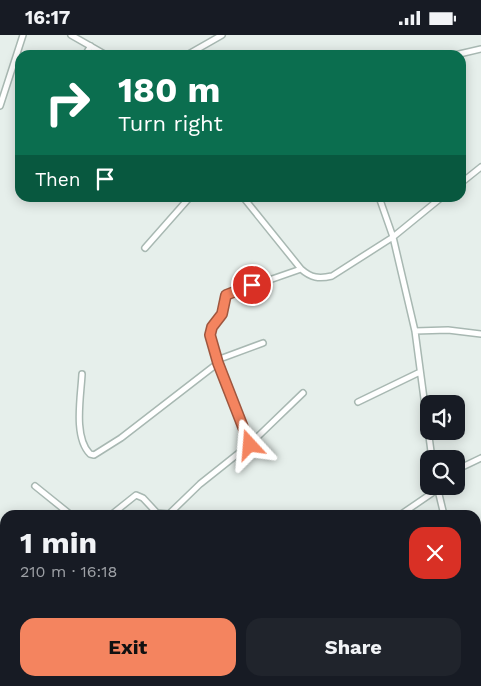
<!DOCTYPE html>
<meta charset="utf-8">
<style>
:root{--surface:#171b24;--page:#20242c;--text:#f1f3f6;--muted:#9ea1a6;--accent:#f4845f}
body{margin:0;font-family:"Work Sans",sans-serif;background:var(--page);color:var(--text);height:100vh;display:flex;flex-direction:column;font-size:19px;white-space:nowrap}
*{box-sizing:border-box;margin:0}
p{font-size:16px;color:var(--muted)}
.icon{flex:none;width:28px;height:28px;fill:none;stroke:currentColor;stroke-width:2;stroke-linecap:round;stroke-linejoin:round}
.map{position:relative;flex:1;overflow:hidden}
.details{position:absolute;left:0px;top:475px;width:481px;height:176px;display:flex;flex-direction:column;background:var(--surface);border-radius:15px 15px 0 0;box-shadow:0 2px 12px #0003}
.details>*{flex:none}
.hud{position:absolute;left:15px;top:15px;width:451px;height:152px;border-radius:15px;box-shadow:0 2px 12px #0003;background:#0b6e4f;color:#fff;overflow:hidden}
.buttons{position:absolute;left:420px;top:360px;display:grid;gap:10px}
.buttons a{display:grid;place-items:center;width:45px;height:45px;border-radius:10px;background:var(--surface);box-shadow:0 2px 12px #0003;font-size:25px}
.pin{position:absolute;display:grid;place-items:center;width:42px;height:42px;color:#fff;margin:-21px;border:2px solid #fff;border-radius:50%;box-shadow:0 1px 5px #0007}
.me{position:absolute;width:55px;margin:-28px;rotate:341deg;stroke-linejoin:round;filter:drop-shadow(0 0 4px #0008)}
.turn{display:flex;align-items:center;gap:18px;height:105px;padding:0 20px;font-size:22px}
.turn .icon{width:65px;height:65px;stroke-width:2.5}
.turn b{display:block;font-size:35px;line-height:42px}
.then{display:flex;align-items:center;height:48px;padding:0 20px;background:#0003;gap:10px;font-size:19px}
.round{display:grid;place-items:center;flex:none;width:52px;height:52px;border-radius:15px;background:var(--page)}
.overview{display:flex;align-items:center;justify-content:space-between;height:85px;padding:0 20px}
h1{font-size:30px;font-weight:700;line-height:38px}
.action{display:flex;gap:10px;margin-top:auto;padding:10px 20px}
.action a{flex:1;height:58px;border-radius:15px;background:var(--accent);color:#111;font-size:20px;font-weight:700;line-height:58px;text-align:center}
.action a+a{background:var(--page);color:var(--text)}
.status{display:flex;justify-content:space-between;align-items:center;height:35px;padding:0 25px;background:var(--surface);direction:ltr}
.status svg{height:14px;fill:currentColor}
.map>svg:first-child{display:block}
</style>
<div class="status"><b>16:17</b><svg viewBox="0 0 49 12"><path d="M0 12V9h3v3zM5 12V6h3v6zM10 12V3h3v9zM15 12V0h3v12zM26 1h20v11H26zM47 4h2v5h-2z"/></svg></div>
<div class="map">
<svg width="481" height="651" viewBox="0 0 481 651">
<rect width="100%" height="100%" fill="#e6efeb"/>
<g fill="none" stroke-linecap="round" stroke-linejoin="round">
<g stroke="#a8b8b2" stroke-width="8">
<path id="minor" d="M 71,0 L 106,20
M 85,20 L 91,11
M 187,20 L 222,0
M 455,20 L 481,14
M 0,71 L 23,0
M 461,148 L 481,132
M 243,162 L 301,234 C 311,243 319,244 332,241 L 393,202 L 442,162
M 379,162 L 393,202 L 415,296 L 432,424
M 145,213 L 190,162
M 415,296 L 448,295 L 481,299
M 217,325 L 263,308
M 82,339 C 81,361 73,402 90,419 L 94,420 L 121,403 L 218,328
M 358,367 L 420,337
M 249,410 L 303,358
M 456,435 L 481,423
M 35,451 L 71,480
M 437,451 L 444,480
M 111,480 L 136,460 L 143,463 L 157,478 L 169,479 L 200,449 L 249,410 L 210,300 L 211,292 L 222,279 L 226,260 L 301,234
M 400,480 L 438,454
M 0,553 L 5,551
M 476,569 L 481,568
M 476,588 L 481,596
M 262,646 L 265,651
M 239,651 L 244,646
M 344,651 L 353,646"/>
</g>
<use href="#minor" stroke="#fff" stroke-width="5"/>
</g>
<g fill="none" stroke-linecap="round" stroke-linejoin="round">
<g stroke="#9f563e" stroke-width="12">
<path id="route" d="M 250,410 L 218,328 L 210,300 L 212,292 L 222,279 L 226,260 L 252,250"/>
</g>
<use href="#route" stroke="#f4845f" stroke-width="9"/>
</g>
</svg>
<div class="buttons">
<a><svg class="icon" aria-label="sound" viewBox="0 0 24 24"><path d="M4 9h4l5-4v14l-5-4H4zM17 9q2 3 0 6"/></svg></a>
<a><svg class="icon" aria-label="search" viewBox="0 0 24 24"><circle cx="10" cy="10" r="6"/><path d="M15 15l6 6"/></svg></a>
</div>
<div class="pin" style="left:252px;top:250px;background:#d93025"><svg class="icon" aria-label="arrive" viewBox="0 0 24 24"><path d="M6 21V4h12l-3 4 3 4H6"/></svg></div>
<svg class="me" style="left:250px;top:410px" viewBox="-20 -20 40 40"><path d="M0-17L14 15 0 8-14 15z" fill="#f4845f" stroke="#fff" stroke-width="4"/></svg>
<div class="hud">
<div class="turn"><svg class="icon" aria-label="right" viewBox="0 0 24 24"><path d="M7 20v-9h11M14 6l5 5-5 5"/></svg><div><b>180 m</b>Turn right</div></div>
<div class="then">Then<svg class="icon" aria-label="arrive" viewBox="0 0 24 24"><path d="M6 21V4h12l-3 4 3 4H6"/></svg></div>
</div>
<section class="details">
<div class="overview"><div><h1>1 min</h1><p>210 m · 16:18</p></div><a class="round" style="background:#d93025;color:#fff"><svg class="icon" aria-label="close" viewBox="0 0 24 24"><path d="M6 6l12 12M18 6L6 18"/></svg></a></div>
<div class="action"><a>Exit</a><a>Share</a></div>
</section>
</div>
